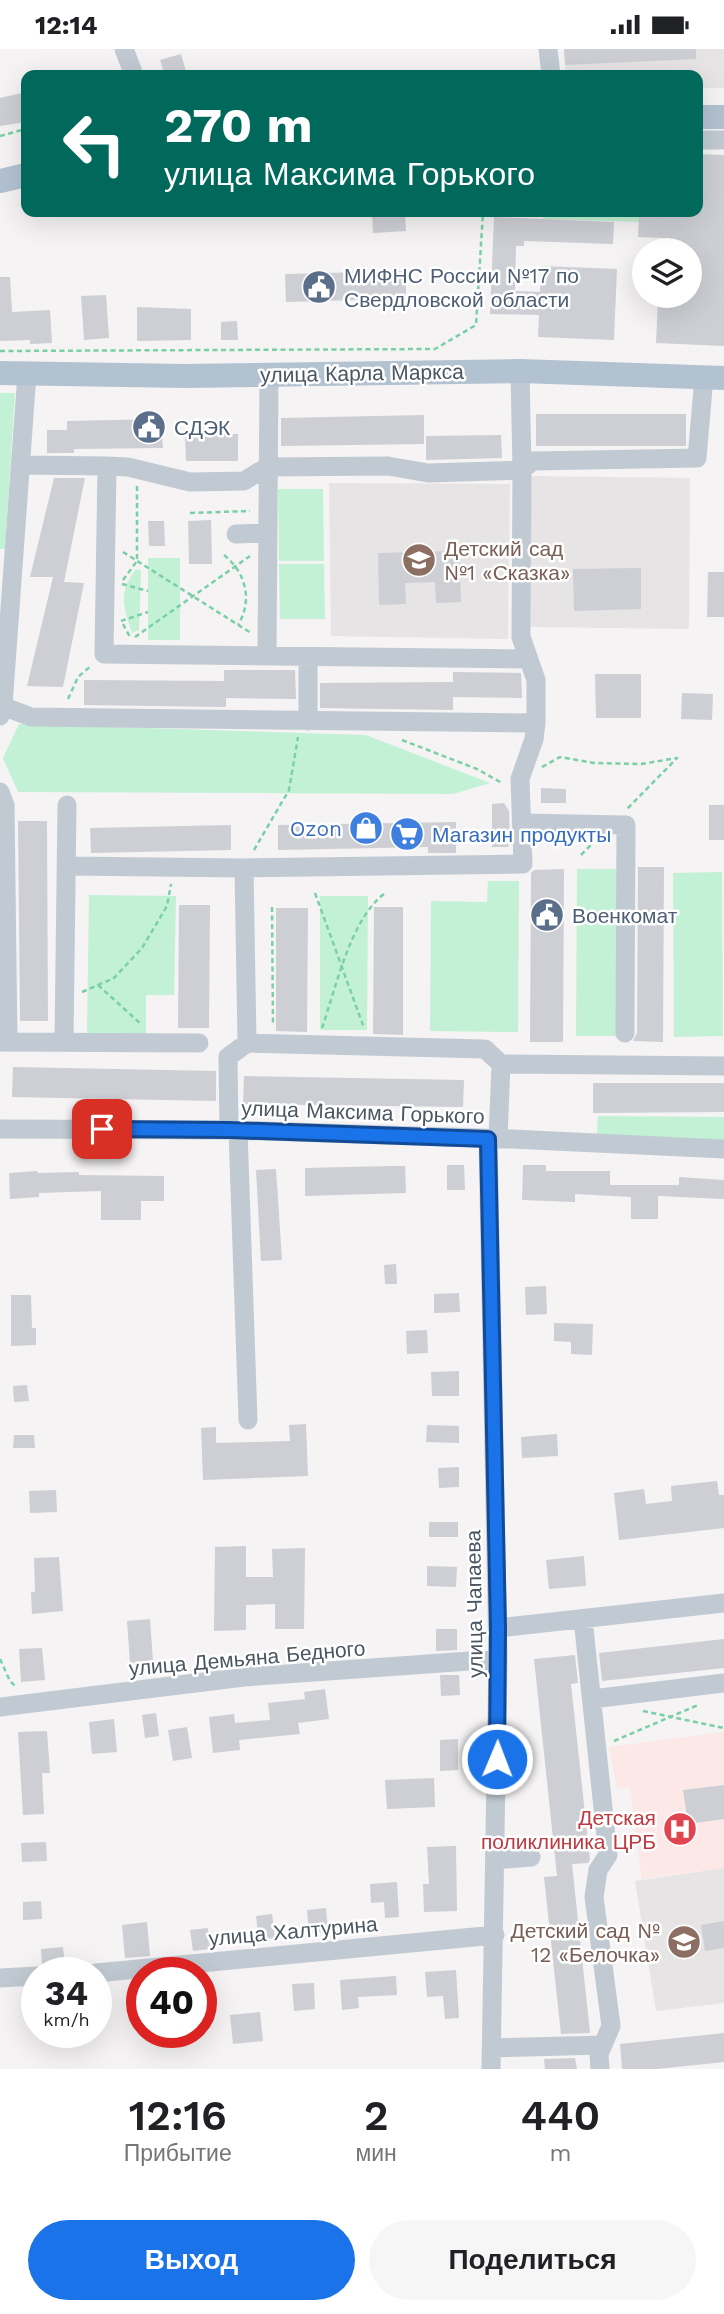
<!DOCTYPE html>
<html lang="ru">
<meta charset="utf-8">
<style>
:root{--surface:#fff;--page:#f6f6f6;--text:#202124;--muted:#757577;--accent:#1a73e8}
body{margin:0;font-family:"Work Sans",sans-serif;background:var(--page);color:var(--text);height:100vh;display:flex;flex-direction:column;font-size:26px;white-space:nowrap}
*{box-sizing:border-box;margin:0}
p{font-size:23px;color:var(--muted)}
.icon{flex:none;width:38px;height:38px;fill:none;stroke:currentColor;stroke-width:2;stroke-linecap:round;stroke-linejoin:round}
.map{position:relative;height:2020px;overflow:hidden}
.side{display:flex;flex-direction:column;background:var(--surface);flex:1}
.side>*{flex:none}
.guide{position:absolute;left:21px;top:21px;width:682px;height:147px;border-radius:14px;box-shadow:0 7px 28px #0002;background:#00695c;color:#fff;overflow:hidden}
.fabs{position:absolute;left:632px;top:189px;display:grid;gap:14px}
.fabs a{display:grid;place-items:center;width:70px;height:70px;border-radius:50%;background:var(--surface);box-shadow:0 7px 28px #0002;font-size:35px}
.speed{position:absolute;left:21px;top:1908px;display:flex;gap:14px;font-size:35px;font-weight:700;text-align:center}
.speed>*{display:grid;place-content:center;width:91px;height:91px;border-radius:50%;background:var(--surface);box-shadow:0 7px 28px #0002;line-height:1}
.speed small{font-size:18px;font-weight:400}
.speed .limit{border:10px solid #d22;background:#fff;color:#111}
.pin{position:absolute;display:grid;place-items:center;width:60px;height:60px;color:#fff;margin:-30px;border-radius:14px;box-shadow:0 4px 10px #0006}
.me{position:absolute;width:77px;margin:-38px;rotate:1deg;stroke-linejoin:round;filter:drop-shadow(0 0 5px #0008)}
.turn{display:flex;align-items:center;gap:24px;height:147px;padding:0 28px;font-size:32px}
.turn .icon{width:91px;height:91px;stroke-width:2.5}
.turn b{display:block;font-size:49px;line-height:60px}
.eta{display:flex;justify-content:space-evenly;align-items:center;height:119px;text-align:center}
.eta b{font-size:42px;font-weight:600;line-height:49px}
.action{display:flex;gap:14px;margin-top:auto;padding:14px 28px}
.action a{flex:1;height:80px;border-radius:42px;background:var(--accent);color:#fff;font-size:28px;font-weight:600;line-height:80px;text-align:center}
.action a+a{background:var(--page);color:var(--text)}
.status{display:flex;justify-content:space-between;align-items:center;height:49px;padding:0 35px;background:var(--surface);direction:ltr}
.status svg{height:19px;fill:currentColor}
.map>svg:first-child{display:block}
</style>
<div class="status"><b>12:14</b><svg viewBox="0 0 49 12"><path d="M0 12V9h3v3zM5 12V6h3v6zM10 12V3h3v9zM15 12V0h3v12zM26 1h20v11H26zM47 4h2v5h-2z"/></svg></div>
<div class="map">
<svg width="724" height="2020" viewBox="0 0 724 2020">
<rect width="100%" height="100%" fill="#f5f3f3"/>
<path fill="#e6e4e5" d="M 564,0 L 724,0 L 724,39 L 698,39 L 698,26 L 566,26 Z
M 530,427 L 690,429 L 689,580 L 531,578 Z
M 329,434 L 510,435 L 508,590 L 331,587 Z
M 724,1819 L 724,1954 L 656,1962 L 635,1832 Z"/>
<path fill="#fce8e6" d="M 724,1683 L 724,1819 L 642,1830 L 630,1739 L 617,1740 L 609,1698 Z"/>
<path fill="#c3f1d5" d="M 543,163 L 639,163 L 639,173 L 543,170 Z
M 0,344 L 15,344 L 5,500 L 0,500 Z
M 278,440 L 323,440 L 324,512 L 279,512 Z
M 148,509 L 180,509 L 180,591 L 148,591 Z
M 279,515 L 324,515 L 325,570 L 280,570 Z
M 136,520 L 141,522 L 139,581 L 132,584 C 123,557 118,544 136,520 Z
M 19,675 L 366,686 L 490,734 L 453,745 L 18,743 L 3,709 Z
M 577,820 L 620,820 L 619,987 L 576,987 Z
M 722,823 L 723,987 L 674,988 L 673,824 Z
M 488,832 L 519,832 L 518,983 L 430,982 L 431,852 L 487,853 Z
M 89,846 L 176,847 L 174,946 L 146,946 L 146,986 L 87,985 Z
M 320,847 L 368,847 L 367,981 L 320,981 Z
M 598,1067 L 724,1068 L 724,1091 L 597,1085 Z"/>
<path fill="#cdcfd5" d="M 564,0 L 696,0 L 696,10 L 565,16 Z
M 181,5 L 186,22 L 165,26 L 160,11 Z
M 26,43 L 26,73 L 0,77 L 0,49 Z
M 698,105 L 724,106 L 724,297 L 656,294 L 658,250 L 690,251 L 690,201 L 662,201 L 663,189 L 638,188 L 639,163 L 698,163 Z
M 405,163 L 406,182 L 373,184 L 372,165 Z
M 494,168 L 614,173 L 613,195 L 524,192 L 524,197 L 516,197 L 515,242 L 540,243 L 541,217 L 617,220 L 614,291 L 538,288 L 539,266 L 490,265 Z
M 406,222 L 406,258 L 358,259 L 358,251 L 286,253 L 285,225 Z
M 0,228 L 10,228 L 12,263 L 50,261 L 52,294 L 30,295 L 30,291 L 0,292 Z
M 106,246 L 109,289 L 84,291 L 81,247 Z
M 137,258 L 191,260 L 191,291 L 137,292 Z
M 237,272 L 238,291 L 221,291 L 221,273 Z
M 536,365 L 686,365 L 686,397 L 536,397 Z
M 424,366 L 424,395 L 281,397 L 281,369 Z
M 161,370 L 163,399 L 74,400 L 74,404 L 47,404 L 47,381 L 67,381 L 67,372 Z
M 185,385 L 238,385 L 238,412 L 186,412 Z
M 501,386 L 502,409 L 426,411 L 426,387 Z
M 54,429 L 85,429 L 64,533 L 84,534 L 63,638 L 27,637 L 53,528 L 30,528 Z
M 211,471 L 212,515 L 189,515 L 188,472 Z
M 148,472 L 164,472 L 165,497 L 149,497 Z
M 459,502 L 461,553 L 436,554 L 435,533 L 405,534 L 406,555 L 379,556 L 378,504 Z
M 641,519 L 641,560 L 574,562 L 573,520 Z
M 708,523 L 724,523 L 724,568 L 707,568 Z
M 224,621 L 295,621 L 296,650 L 226,649 L 226,658 L 84,656 L 84,631 L 224,632 Z
M 453,623 L 521,624 L 522,649 L 453,648 L 453,661 L 320,659 L 320,634 L 453,633 Z
M 595,625 L 641,625 L 641,669 L 596,669 Z
M 682,644 L 713,645 L 712,671 L 681,670 Z
M 541,739 L 566,740 L 566,754 L 541,754 Z
M 504,754 L 509,762 L 510,793 L 508,798 L 492,798 L 492,755 Z
M 709,756 L 724,756 L 724,791 L 709,791 Z
M 18,772 L 47,772 L 48,972 L 20,972 Z
M 456,773 L 456,804 L 428,804 L 428,798 L 278,801 L 278,776 Z
M 231,776 L 231,801 L 91,804 L 90,779 Z
M 638,818 L 664,818 L 663,993 L 633,992 L 637,984 Z
M 564,820 L 563,993 L 530,993 L 531,824 L 534,821 Z
M 179,856 L 210,856 L 209,979 L 178,979 Z
M 374,858 L 403,858 L 403,986 L 373,985 Z
M 276,859 L 308,859 L 307,983 L 276,982 Z
M 13,1018 L 216,1022 L 216,1052 L 12,1048 Z
M 244,1027 L 464,1031 L 463,1058 L 243,1055 Z
M 593,1034 L 724,1034 L 724,1063 L 593,1064 Z
M 447,1116 L 464,1116 L 465,1141 L 447,1141 Z
M 523,1116 L 546,1116 L 546,1122 L 610,1122 L 610,1136 L 679,1136 L 679,1128 L 724,1131 L 724,1150 L 658,1147 L 658,1170 L 631,1170 L 631,1148 L 575,1145 L 575,1153 L 522,1151 Z
M 391,1117 L 405,1117 L 406,1144 L 305,1147 L 305,1119 Z
M 276,1120 L 282,1211 L 261,1212 L 256,1121 Z
M 37,1122 L 38,1124 L 79,1123 L 79,1126 L 164,1127 L 164,1152 L 141,1152 L 141,1171 L 101,1171 L 101,1142 L 39,1144 L 39,1148 L 10,1150 L 9,1124 Z
M 396,1215 L 397,1235 L 385,1235 L 384,1216 Z
M 546,1237 L 547,1265 L 526,1266 L 525,1238 Z
M 459,1244 L 460,1263 L 434,1264 L 434,1245 Z
M 11,1246 L 31,1246 L 32,1279 L 36,1279 L 36,1296 L 11,1297 Z
M 554,1274 L 593,1275 L 592,1306 L 571,1305 L 571,1293 L 554,1292 Z
M 427,1281 L 428,1304 L 407,1305 L 406,1282 Z
M 459,1322 L 459,1347 L 432,1347 L 431,1323 Z
M 27,1336 L 29,1352 L 14,1353 L 13,1337 Z
M 306,1375 L 308,1427 L 203,1431 L 201,1379 L 216,1378 L 216,1394 L 290,1392 L 289,1376 Z
M 427,1376 L 459,1377 L 459,1394 L 426,1393 Z
M 557,1385 L 558,1407 L 522,1409 L 521,1388 Z
M 14,1386 L 34,1386 L 35,1399 L 13,1399 Z
M 459,1418 L 459,1438 L 439,1439 L 438,1419 Z
M 717,1432 L 719,1446 L 724,1446 L 724,1479 L 619,1491 L 614,1444 L 644,1440 L 646,1455 L 672,1452 L 671,1437 Z
M 56,1441 L 57,1463 L 30,1464 L 29,1442 Z
M 429,1473 L 458,1473 L 458,1488 L 429,1488 Z
M 246,1497 L 246,1528 L 273,1528 L 272,1500 L 305,1499 L 304,1580 L 275,1580 L 275,1555 L 246,1556 L 246,1581 L 214,1582 L 215,1498 Z
M 584,1507 L 586,1537 L 549,1540 L 546,1511 Z
M 59,1508 L 63,1562 L 32,1565 L 31,1543 L 35,1543 L 34,1509 Z
M 427,1517 L 457,1518 L 456,1538 L 427,1537 Z
M 150,1570 L 153,1612 L 130,1614 L 127,1572 Z
M 436,1580 L 457,1580 L 457,1601 L 436,1602 Z
M 724,1590 L 724,1619 L 602,1632 L 599,1604 Z
M 42,1599 L 45,1631 L 21,1633 L 19,1600 Z
M 575,1606 L 578,1634 L 571,1635 L 590,1811 L 588,1814 L 572,1815 L 590,1984 L 561,1985 L 544,1828 L 557,1827 L 534,1610 Z
M 440,1626 L 459,1626 L 460,1646 L 441,1647 Z
M 325,1640 L 329,1670 L 298,1674 L 300,1685 L 239,1691 L 240,1701 L 213,1704 L 209,1668 L 234,1665 L 235,1674 L 270,1671 L 268,1654 L 305,1650 L 304,1643 Z
M 156,1664 L 159,1687 L 145,1689 L 142,1666 Z
M 114,1670 L 117,1703 L 92,1705 L 89,1673 Z
M 187,1678 L 192,1709 L 173,1712 L 168,1681 Z
M 47,1682 L 50,1724 L 42,1724 L 44,1765 L 23,1766 L 18,1683 Z
M 458,1690 L 458,1721 L 440,1722 L 440,1691 Z
M 434,1729 L 435,1758 L 387,1760 L 385,1731 Z
M 724,1736 L 724,1770 L 688,1775 L 683,1741 Z
M 46,1793 L 47,1812 L 22,1813 L 21,1794 Z
M 456,1797 L 457,1862 L 424,1863 L 423,1835 L 429,1835 L 427,1798 Z
M 397,1833 L 399,1868 L 385,1869 L 384,1853 L 371,1854 L 370,1835 Z
M 41,1852 L 42,1870 L 23,1871 L 23,1853 Z
M 326,1859 L 328,1882 L 309,1884 L 307,1861 Z
M 272,1865 L 275,1889 L 259,1891 L 256,1867 Z
M 724,1872 L 724,1899 L 705,1902 L 701,1876 Z
M 147,1873 L 150,1907 L 125,1909 L 122,1876 Z
M 208,1879 L 210,1900 L 193,1902 L 190,1881 Z
M 63,1898 L 65,1916 L 42,1916 L 41,1900 Z
M 456,1921 L 459,1969 L 445,1970 L 443,1947 L 427,1948 L 425,1923 Z
M 396,1927 L 397,1946 L 358,1948 L 359,1959 L 342,1961 L 340,1931 Z
M 314,1934 L 315,1960 L 294,1962 L 292,1935 Z
M 142,1948 L 142,1969 L 129,1970 L 127,1949 Z
M 260,1963 L 263,1992 L 233,1995 L 230,1966 Z
M 724,1984 L 724,2013 L 657,2020 L 622,2020 L 620,1995 Z
M 575,2009 L 577,2020 L 545,2020 L 544,2010 Z"/>
<g fill="none" stroke-linecap="round" stroke-linejoin="round">
<path stroke="#7ad0a6" stroke-width="2.5" stroke-dasharray="5 3.5" stroke-linecap="butt" d="M 0,87 L 26,80
M 0,302 L 435,300 L 476,276 L 483,163
M 190,464 L 250,462
M 123,503 L 251,584
M 224,506 C 246,524 253,551 238,576
M 123,531 L 137,512 L 137,437
M 122,535 L 148,542
M 121,572 L 148,563
M 123,575 L 130,588
M 135,588 L 250,507
M 68,650 L 78,628 L 92,616
M 402,691 L 477,720 L 502,734
M 542,718 L 560,708 L 594,714 L 641,715 L 677,709 L 627,760
M 254,801 L 289,741 L 298,688
M 581,806 L 593,794
M 315,844 L 364,979
M 272,858 L 273,976
M 98,936 L 142,976
M 82,943 L 114,929 L 142,899 L 167,857 L 171,835
M 322,979 C 336,939 350,871 384,845
M 0,1610 L 10,1632 L 17,1639
M 643,1662 L 724,1679
M 614,1692 L 698,1656"/>
<path stroke="#c1cad2" stroke-width="19" d="M 124,0 L 134,26
M 548,0 L 551,26
M 698,91 L 724,91
M 21,416 L 107,417
M 236,485 L 267,484
M 267,607 L 269,325
M 528,610 L 104,605 L 107,417 L 128,418 L 190,433 L 244,432 L 267,418 L 388,417 L 428,424 L 522,421 L 533,412 L 697,409 L 704,328
M 0,656 L 31,668 L 536,674
M 0,667 L 3,656 L 27,325
M 308,672 L 308,608
M 0,743 L 5,756 L 8,993
M 522,774 L 626,776 L 625,984
M 67,817 L 244,819 L 523,815 L 520,730 L 534,690 L 536,674 L 536,631 L 521,588 L 522,421 L 520,322
M 64,992 L 67,756
M 0,993 L 199,994
M 247,994 L 485,1000 L 501,1015 L 498,1090
M 501,1015 L 724,1017
M 0,1080 L 229,1081 L 512,1090 L 724,1100
M 229,1081 L 228,1008 L 247,994 L 244,819
M 238,1082 L 248,1371
M 488,1090 L 498,1610 L 491,2020
M 583,1570 L 608,1806 L 598,1821 L 594,1848 L 611,1977 L 599,2005 L 600,2020
M 498,1579 L 724,1554
M 592,1650 L 724,1634
M 0,1658 L 244,1628 L 498,1610
M 495,1811 L 531,1808
M 96,1924 L 495,1886
M 0,1929 L 37,1927
M 492,1999 L 603,1996"/>
<path stroke="#b3c2d1" stroke-width="24" d="M 698,68 L 724,68
M 0,132 L 26,126
M 0,324 L 185,327 L 520,322 L 724,329"/>
</g>
<g fill="none" stroke-linecap="round" stroke-linejoin="round">
<g stroke="#114b97" stroke-width="18">
<path id="route" d="M 102,1080 L 229,1081 L 488,1090 L 498,1579 L 497,1710"/>
</g>
<use href="#route" stroke="#1a73e8" stroke-width="12"/>
</g>
<defs>
<g id="civic-disc" transform="scale(1.75)"><circle r="9.5" fill="#5c6f8a" stroke="#fff"/><path d="M-.6-6.5H3V-4.5H.6V-3L4-1V1h2V6H-6V1h2V-1L-.6-3ZM-1.2 2.5V6h2.4V2.5Z" fill="#fff"/></g>
<g id="school-disc" transform="scale(1.75)"><circle r="9.5" fill="#8d6e63" stroke="#fff"/><path d="M0-5L7-2L0 1L-7-2ZM-4 1L0 2.5L4 1V4Q0 6-4 4Z" fill="#fff"/></g>
<g id="shop-disc" transform="scale(1.75)"><circle r="9.5" fill="#3f7fe0" stroke="#fff"/><path d="M-5-2.5h2.3a2.7 3.5 0 0 1 5.4 0H5L5.5 6h-11ZM-1.5-2.5h3a1.5 2.3 0 0 0-3 0Z" fill="#fff"/></g>
<g id="supermarket-disc" transform="scale(1.75)"><circle r="9.5" fill="#3f7fe0" stroke="#fff"/><path d="M-6-5.5h2.5l.6 2H6L4.5 2H-2.5L-4.4-4H-6ZM-1.5 3.2a1.3 1.3 0 1 0 .1 0ZM3 3.2a1.3 1.3 0 1 0 .1 0Z" fill="#fff"/></g>
<g id="hospital-disc" transform="scale(1.75)"><circle r="9.5" fill="#e0444e" stroke="#fff"/><path d="M-5-5h3v3.5h4V-5h3V5h-3V1.5h-4V5h-3Z" fill="#fff"/></g>
</defs>
<g fill-rule="evenodd">
<use href="#civic-disc" x="319" y="238"/>
<use href="#civic-disc" x="149" y="378"/>
<use href="#school-disc" x="419" y="511"/>
<use href="#shop-disc" x="366" y="779"/>
<use href="#supermarket-disc" x="407" y="785"/>
<use href="#civic-disc" x="547" y="866"/>
<use href="#hospital-disc" x="680" y="1780"/>
<use href="#school-disc" x="684" y="1893"/>
</g>
<g text-anchor="middle" dominant-baseline="central" stroke-width="5" stroke-linejoin="round" paint-order="stroke">
<g font-size="21" fill="#4e5e75" stroke="#fff" text-anchor="start">
<text x="344" y="226">МИФНС России №17 по<tspan x="344" dy="24">Свердловской области</tspan></text>
<text x="174" y="378">СДЭК</text>
<text x="572" y="866">Военкомат</text>
</g>
<g font-size="21" fill="#4a5661" stroke="#fff">
<text transform="translate(362 324) rotate(-1)">улица Карла Маркса</text>
<text transform="translate(363 1063) rotate(2)">улица Максима Горького</text>
<text transform="translate(474 1555) rotate(-91)">улица Чапаева</text>
<text transform="translate(247 1609) rotate(-5)">улица Демьяна Бедного</text>
<text transform="translate(293 1882) rotate(-5)">улица Халтурина</text>
</g>
<g font-size="21" fill="#785e54" stroke="#fff" text-anchor="start">
<text x="444" y="499">Детский сад<tspan x="444" dy="24">№1 «Сказка»</tspan></text>
<text x="660" y="1881" text-anchor="end">Детский сад №<tspan x="660" dy="24">12 «Белочка»</tspan></text>
</g>
<g font-size="21" fill="#366cbe" stroke="#fff" text-anchor="end">
<text x="342" y="779">Ozon</text>
<text x="432" y="785" text-anchor="start">Магазин продукты</text>
</g>
<g font-size="21" fill="#be3a42" stroke="#fff" text-anchor="end">
<text x="656" y="1768">Детская<tspan x="656" dy="24">поликлиника ЦРБ</tspan></text>
</g>
</g>
</svg>
<div class="fabs">
<a><svg class="icon" aria-label="layers" viewBox="0 0 24 24"><path d="M12 4l9 5-9 5-9-5zM3 14l9 5 9-5"/></svg></a>
</div>
<div class="speed"><div>34<small>km/h</small></div><div class="limit">40</div></div>
<div class="pin" style="left:102px;top:1080px;background:#d93025"><svg class="icon" aria-label="arrive" viewBox="0 0 24 24"><path d="M6 21V4h12l-3 4 3 4H6"/></svg></div>
<svg class="me" style="left:497px;top:1710px" viewBox="-20 -20 40 40"><circle r="17" fill="#1a73e8" stroke="#fff" stroke-width="3"/><path d="M0-11L8 9 0 5-8 9z" fill="#fff"/></svg>
<div class="guide">
<div class="turn"><svg class="icon" aria-label="left" viewBox="0 0 24 24"><path d="M17 20v-9H6M10 6l-5 5 5 5"/></svg><div><b>270 m</b>улица Максима Горького</div></div>
</div>
</div>
<section class="side">
<div class="eta">
<div><b>12:16</b><p>Прибытие</p></div>
<div><b>2</b><p>мин</p></div>
<div><b>440</b><p>m</p></div>
</div>
<div class="action"><a>Выход</a><a>Поделиться</a></div>
</section>
